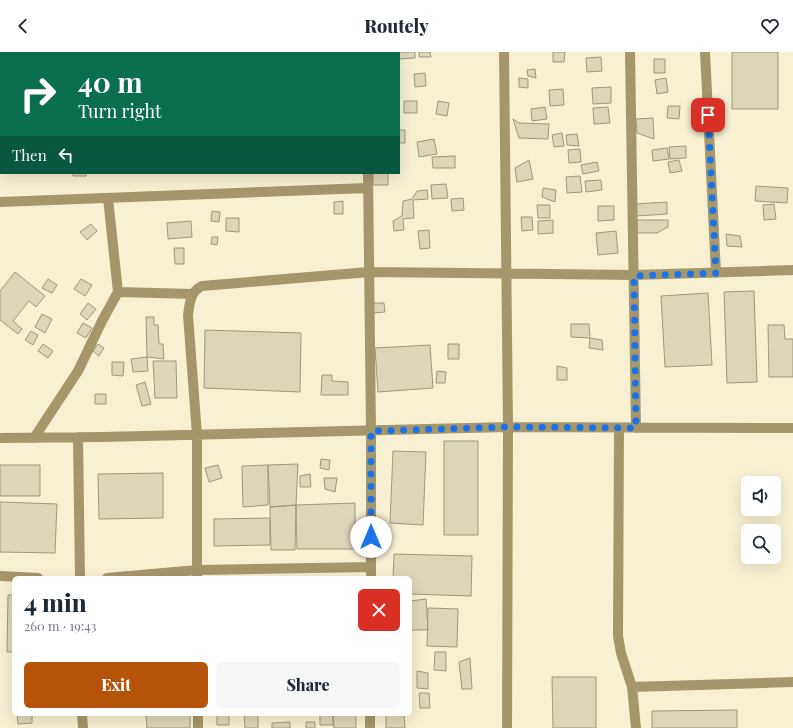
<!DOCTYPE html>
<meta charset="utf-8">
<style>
:root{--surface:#fff;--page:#f6f6f7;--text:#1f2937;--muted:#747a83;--accent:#b45309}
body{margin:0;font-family:"Playfair Display",serif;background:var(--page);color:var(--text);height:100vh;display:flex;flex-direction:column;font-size:15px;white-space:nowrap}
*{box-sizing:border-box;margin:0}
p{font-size:13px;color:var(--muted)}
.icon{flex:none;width:22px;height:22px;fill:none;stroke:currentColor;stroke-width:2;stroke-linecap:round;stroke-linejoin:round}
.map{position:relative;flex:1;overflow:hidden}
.sheet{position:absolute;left:12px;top:524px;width:400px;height:140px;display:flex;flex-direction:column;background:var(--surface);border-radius:6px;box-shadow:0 4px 16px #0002}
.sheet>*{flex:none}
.top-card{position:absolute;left:0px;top:0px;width:400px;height:122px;box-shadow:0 4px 16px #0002;background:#0b6e4f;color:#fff;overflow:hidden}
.tools{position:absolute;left:741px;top:424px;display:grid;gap:8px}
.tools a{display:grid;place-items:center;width:40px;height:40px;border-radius:6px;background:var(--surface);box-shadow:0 4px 16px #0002;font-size:20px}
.pin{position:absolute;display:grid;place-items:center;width:34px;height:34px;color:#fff;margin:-17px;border-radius:8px;box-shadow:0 2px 6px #0006}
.me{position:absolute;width:44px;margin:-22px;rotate:0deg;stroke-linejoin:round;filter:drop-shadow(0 0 3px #0008)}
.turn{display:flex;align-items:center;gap:14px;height:84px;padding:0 12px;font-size:18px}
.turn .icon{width:52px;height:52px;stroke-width:2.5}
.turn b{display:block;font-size:28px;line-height:34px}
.then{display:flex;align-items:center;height:38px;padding:0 12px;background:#0003;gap:8px;font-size:15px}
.round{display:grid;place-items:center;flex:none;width:42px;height:42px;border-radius:6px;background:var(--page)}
.summary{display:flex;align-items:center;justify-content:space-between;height:68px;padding:0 12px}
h1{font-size:24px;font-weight:800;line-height:30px}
.action{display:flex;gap:8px;margin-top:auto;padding:8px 12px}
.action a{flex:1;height:46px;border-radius:6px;background:var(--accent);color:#fff;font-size:16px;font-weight:800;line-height:46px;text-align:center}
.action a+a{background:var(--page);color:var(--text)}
header{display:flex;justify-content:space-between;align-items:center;height:52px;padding:0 12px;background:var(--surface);font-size:18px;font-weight:800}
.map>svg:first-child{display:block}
</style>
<header><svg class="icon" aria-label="back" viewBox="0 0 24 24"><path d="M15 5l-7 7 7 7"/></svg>Routely<svg class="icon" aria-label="heart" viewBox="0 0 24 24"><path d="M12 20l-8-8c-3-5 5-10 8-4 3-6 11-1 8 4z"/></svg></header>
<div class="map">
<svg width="793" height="676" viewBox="0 0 793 676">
<rect width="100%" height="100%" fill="#f8f0d3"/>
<path fill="#ddd5b9" stroke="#9f977d" d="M 376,0 L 415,0 L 415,6 L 399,7 L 399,1 L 376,1 Z
M 419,0 L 430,0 L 431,5 L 419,5 Z
M 553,0 L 565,0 L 564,10 L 553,10 Z
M 732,0 L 778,0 L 778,57 L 732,57 Z
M 601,5 L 602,19 L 587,20 L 586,6 Z
M 654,7 L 665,7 L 665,21 L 654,21 Z
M 535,17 L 536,26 L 528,24 L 527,18 Z
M 425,21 L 426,34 L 415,35 L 414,22 Z
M 519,26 L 528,27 L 528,36 L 519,35 Z
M 666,26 L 668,40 L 657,42 L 655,28 Z
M 611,35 L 611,51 L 593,52 L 592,36 Z
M 563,37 L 564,53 L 550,54 L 549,38 Z
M 404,49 L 417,49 L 417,61 L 404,61 Z
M 438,49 L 449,51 L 447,64 L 436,62 Z
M 668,54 L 680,54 L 679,67 L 667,66 Z
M 545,55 L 547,67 L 532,69 L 531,57 Z
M 608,55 L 610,71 L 594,72 L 593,56 Z
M 653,66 L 654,87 L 637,81 L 636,67 Z
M 513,67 L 519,71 L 549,72 L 548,87 L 519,86 Z
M 399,78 L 405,78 L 405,91 L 399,91 Z
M 562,81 L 564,94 L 554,95 L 552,83 Z
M 577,82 L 579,94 L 567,93 L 566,83 Z
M 434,87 L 437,102 L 419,105 L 417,90 Z
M 686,94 L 686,106 L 670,107 L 669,95 Z
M 667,96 L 669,107 L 653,109 L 652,98 Z
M 580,97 L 581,110 L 569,111 L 568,98 Z
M 455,104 L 455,116 L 433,116 L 432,105 Z
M 529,108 L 533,127 L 517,130 L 515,116 Z
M 679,108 L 682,119 L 670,121 L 668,110 Z
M 597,110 L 599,119 L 583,122 L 581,113 Z
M 73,121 L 86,121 L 86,124 L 73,124 Z
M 373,121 L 388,121 L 388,133 L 373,133 Z
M 580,124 L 582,140 L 567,141 L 566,125 Z
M 601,128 L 602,138 L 586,140 L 585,129 Z
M 446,132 L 448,146 L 432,147 L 431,133 Z
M 756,134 L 788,136 L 787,151 L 755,149 Z
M 543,136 L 556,138 L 555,150 L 542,145 Z
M 427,138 L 428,147 L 413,148 L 414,166 L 403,167 L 404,178 L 394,179 L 393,169 L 402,164 L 403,149 L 412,147 L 417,139 Z
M 463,146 L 464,158 L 452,159 L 451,147 Z
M 343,149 L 343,162 L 334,162 L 334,150 Z
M 667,150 L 667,162 L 636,164 L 635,152 Z
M 774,152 L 776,167 L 764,168 L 763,153 Z
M 537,153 L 550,153 L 550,166 L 538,166 Z
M 598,154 L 614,154 L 614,168 L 598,169 Z
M 212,159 L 220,160 L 219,170 L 211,169 Z
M 521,165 L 532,165 L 533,178 L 522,179 Z
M 226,166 L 239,166 L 239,180 L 226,179 Z
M 553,168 L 553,181 L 538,182 L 538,169 Z
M 637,168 L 668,168 L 668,175 L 657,181 L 637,181 Z
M 191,169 L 192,185 L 168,187 L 167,171 Z
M 91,172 L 97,179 L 87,188 L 80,180 Z
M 429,178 L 430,196 L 420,197 L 418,179 Z
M 616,179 L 618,201 L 598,203 L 596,181 Z
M 726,182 L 740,184 L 742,195 L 727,194 Z
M 212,185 L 218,185 L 217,193 L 211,192 Z
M 174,196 L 184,196 L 184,212 L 175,212 Z
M 15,220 L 45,244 L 36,255 L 29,249 L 13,269 L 22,277 L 18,282 L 0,268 L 0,239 Z
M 48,227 L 57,233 L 52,241 L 42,236 Z
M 81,227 L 92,233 L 85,244 L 74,237 Z
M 754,239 L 757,330 L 727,331 L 724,240 Z
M 708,241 L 712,313 L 665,315 L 661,244 Z
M 88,251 L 96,257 L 87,268 L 80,262 Z
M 373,251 L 384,251 L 385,260 L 373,261 Z
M 42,262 L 52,267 L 45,281 L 35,275 Z
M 146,265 L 154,265 L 154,273 L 158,273 L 159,292 L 163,292 L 164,307 L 147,305 Z
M 83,271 L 92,276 L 86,286 L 77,281 Z
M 571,272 L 589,272 L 590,286 L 571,285 Z
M 768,273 L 784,273 L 785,287 L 793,287 L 793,325 L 769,325 Z
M 205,278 L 301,281 L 300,340 L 204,336 Z
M 31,279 L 38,283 L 33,293 L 25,288 Z
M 590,286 L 602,288 L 603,298 L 589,296 Z
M 43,292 L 53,299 L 48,306 L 38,299 Z
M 98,292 L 104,296 L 99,304 L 93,299 Z
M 448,292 L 459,292 L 459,307 L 448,307 Z
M 430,293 L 433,336 L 378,340 L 375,296 Z
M 147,305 L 148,319 L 133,320 L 131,307 Z
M 153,309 L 176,309 L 177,346 L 155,346 Z
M 112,310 L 124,310 L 123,324 L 112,323 Z
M 557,314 L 567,316 L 567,328 L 557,328 Z
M 437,319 L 446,320 L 445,331 L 436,331 Z
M 322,323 L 332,323 L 332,329 L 348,330 L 348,343 L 321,343 Z
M 145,330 L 151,352 L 142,354 L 136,333 Z
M 95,342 L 106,342 L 106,352 L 95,352 Z
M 444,389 L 478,389 L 478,483 L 444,483 Z
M 393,399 L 426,400 L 423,473 L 390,471 Z
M 321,407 L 330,408 L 329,418 L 320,416 Z
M 298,412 L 296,453 L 270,455 L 268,413 Z
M 0,413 L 40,413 L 40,444 L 0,444 Z
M 218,413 L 222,426 L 209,430 L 205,416 Z
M 268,413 L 268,453 L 243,455 L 242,414 Z
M 163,421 L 163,466 L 99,467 L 98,422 Z
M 310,422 L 311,435 L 300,435 L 300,424 Z
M 324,426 L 337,426 L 335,440 L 325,437 Z
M 0,450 L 57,452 L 55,501 L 0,500 Z
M 355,451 L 355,497 L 297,497 L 296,453 Z
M 296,453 L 295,498 L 271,498 L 270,455 Z
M 270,466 L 270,493 L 214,494 L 214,467 Z
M 394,502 L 472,504 L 471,544 L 410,542 L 410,526 L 393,526 Z
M 8,543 L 14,543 L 14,600 L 7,600 Z
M 426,547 L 428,578 L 410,578 L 410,549 Z
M 428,556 L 458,557 L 457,595 L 427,594 Z
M 435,600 L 446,600 L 446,619 L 434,618 Z
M 470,606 L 472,637 L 462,637 L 459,610 Z
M 417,619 L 428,621 L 428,637 L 417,636 Z
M 552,625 L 596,625 L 596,676 L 553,676 Z
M 419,641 L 429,641 L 430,656 L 420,656 Z
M 737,658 L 737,676 L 652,676 L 652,659 Z
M 17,662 L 32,662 L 32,671 L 18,672 Z
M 135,662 L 190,662 L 190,676 L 147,676 L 146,664 Z
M 217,662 L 229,662 L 229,673 L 217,673 Z
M 244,662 L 258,662 L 258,676 L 245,676 Z
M 320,662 L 333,662 L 333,673 L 320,673 Z
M 333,662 L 356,662 L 356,676 L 334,676 Z
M 386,662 L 404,662 L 405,676 L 386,676 Z
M 290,670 L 290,676 L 272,676 L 272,671 Z
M 306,670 L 315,670 L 315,676 L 306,676 Z"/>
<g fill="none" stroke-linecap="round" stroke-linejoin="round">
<path stroke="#a6976a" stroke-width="10" d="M 366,0 L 366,1
M 504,0 L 508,375 L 507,676
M 630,0 L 636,376
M 705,0 L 716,221
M 0,23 L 1,23
M 368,121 L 371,379 L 371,526
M 0,150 L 368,136
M 118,240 L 193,242
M 619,376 L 618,584 L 621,601 L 632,635 L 636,676
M 78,385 L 80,526
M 0,386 L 103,385 L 508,375 L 793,376
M 34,386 L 78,319 L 102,269 L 118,240 L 108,146
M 0,524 L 38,526
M 107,526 L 197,518 L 371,515
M 197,526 L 197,383 L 188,263 C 190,250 190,240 202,234 L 369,220 L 634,223 L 793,218
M 632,635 L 793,630
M 82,662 L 83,676
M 198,662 L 198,676
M 370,676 L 370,662"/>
</g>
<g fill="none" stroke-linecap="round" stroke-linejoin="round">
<path stroke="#1a73e8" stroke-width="7" stroke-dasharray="0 12.6" d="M 371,485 L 371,379 L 508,375 L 636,376 L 634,224 L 716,221 L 708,63"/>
</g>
</svg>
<div class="tools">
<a><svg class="icon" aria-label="sound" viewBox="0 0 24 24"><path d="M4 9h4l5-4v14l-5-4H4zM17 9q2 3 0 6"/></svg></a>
<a><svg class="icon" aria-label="search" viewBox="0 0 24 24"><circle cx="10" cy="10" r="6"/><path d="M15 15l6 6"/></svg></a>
</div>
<div class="pin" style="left:708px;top:63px;background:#d93025"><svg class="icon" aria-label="arrive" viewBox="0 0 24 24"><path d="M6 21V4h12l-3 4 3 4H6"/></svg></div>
<svg class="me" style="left:371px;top:485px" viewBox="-20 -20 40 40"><circle r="19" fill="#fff"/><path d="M0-13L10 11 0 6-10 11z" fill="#1a73e8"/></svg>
<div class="top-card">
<div class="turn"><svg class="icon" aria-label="right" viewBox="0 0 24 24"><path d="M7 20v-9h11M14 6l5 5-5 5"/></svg><div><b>40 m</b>Turn right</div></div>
<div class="then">Then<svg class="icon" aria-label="left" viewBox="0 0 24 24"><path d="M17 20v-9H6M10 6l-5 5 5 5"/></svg></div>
</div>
<section class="sheet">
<div class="summary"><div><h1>4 min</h1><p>260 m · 19:43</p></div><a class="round" style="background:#d93025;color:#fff"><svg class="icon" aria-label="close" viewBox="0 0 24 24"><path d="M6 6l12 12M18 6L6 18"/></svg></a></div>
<div class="action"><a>Exit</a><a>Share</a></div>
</section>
</div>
